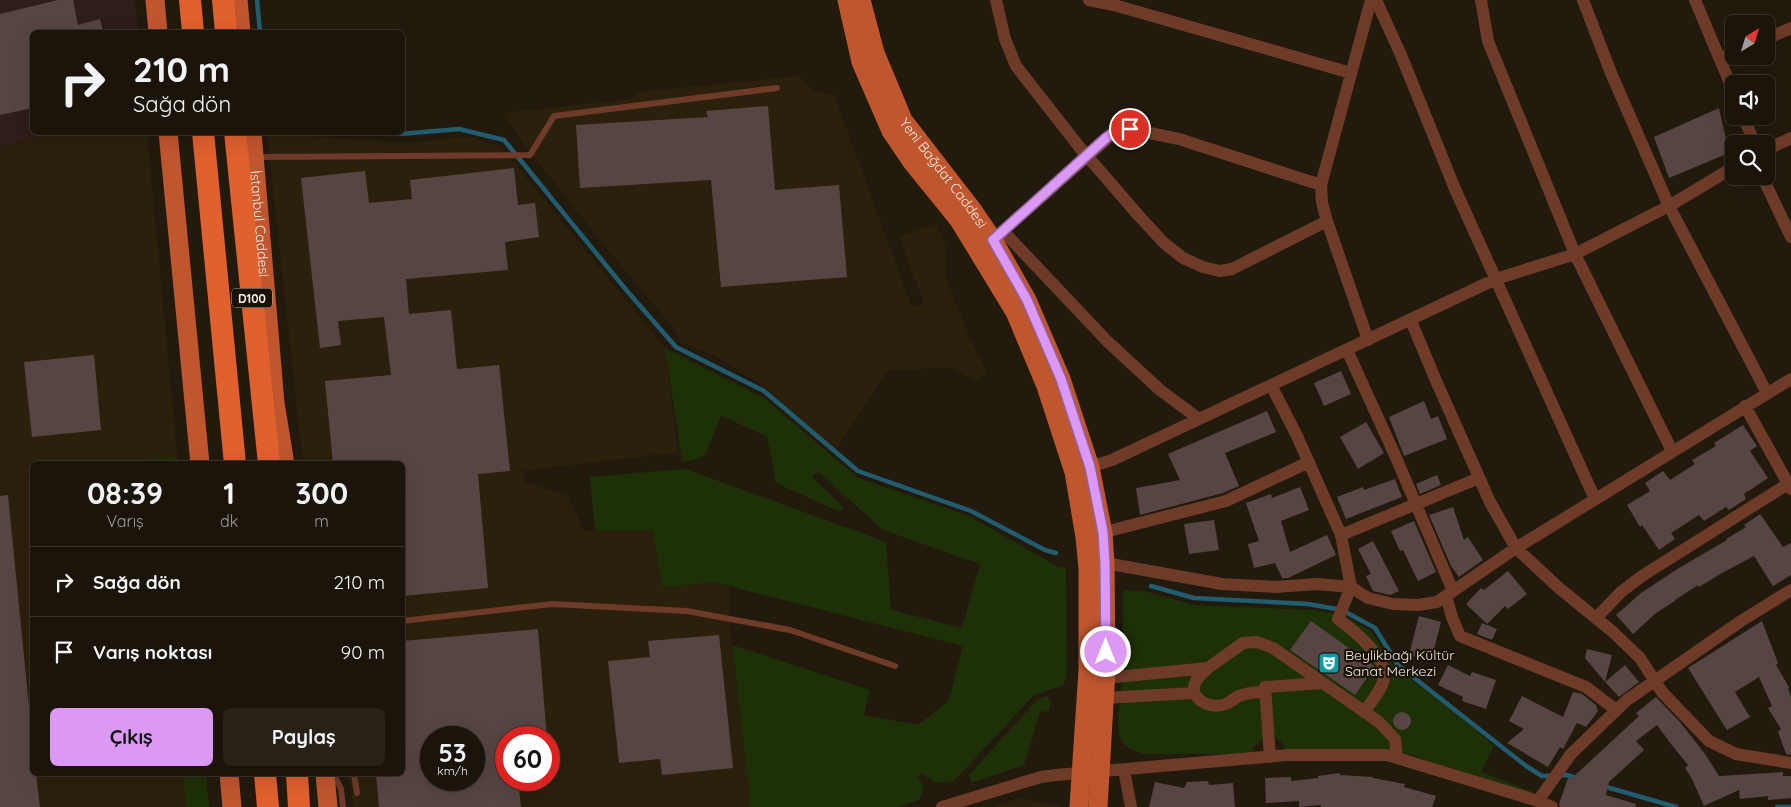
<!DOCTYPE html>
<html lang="tr">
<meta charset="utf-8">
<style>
:root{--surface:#1a140a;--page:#272118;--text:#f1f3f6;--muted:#9f9e9c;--line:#38332b;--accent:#dc99f4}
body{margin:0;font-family:Quicksand,sans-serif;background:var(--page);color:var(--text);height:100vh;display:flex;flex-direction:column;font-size:19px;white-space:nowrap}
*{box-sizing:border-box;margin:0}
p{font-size:16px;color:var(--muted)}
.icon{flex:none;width:28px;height:28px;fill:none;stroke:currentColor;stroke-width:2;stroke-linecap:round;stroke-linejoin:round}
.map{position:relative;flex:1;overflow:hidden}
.side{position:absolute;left:30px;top:461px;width:375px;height:315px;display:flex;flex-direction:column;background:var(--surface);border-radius:8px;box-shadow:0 5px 20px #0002,0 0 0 1px var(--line)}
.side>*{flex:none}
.banner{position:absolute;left:30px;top:30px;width:375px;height:105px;border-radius:8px;box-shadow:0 5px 20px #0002,0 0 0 1px var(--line);background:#1a140a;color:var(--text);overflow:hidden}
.needle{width:32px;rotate:38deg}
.tools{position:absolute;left:1725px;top:15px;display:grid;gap:10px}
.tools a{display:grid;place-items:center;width:50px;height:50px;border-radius:8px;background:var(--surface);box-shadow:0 5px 20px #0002,0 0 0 1px var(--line);font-size:25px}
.speed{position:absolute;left:420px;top:726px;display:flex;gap:10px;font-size:25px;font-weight:700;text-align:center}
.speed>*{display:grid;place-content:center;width:65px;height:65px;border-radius:50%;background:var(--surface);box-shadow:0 5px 20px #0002,0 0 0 1px var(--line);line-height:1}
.speed small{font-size:12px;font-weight:400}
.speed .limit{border:8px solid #d22;background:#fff;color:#111}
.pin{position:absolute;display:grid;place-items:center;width:42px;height:42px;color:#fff;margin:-21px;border:2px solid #fff;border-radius:50%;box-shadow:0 1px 5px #0007}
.me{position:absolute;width:55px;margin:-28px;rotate:0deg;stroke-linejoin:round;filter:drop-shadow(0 0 4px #0008)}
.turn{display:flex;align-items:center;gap:18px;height:105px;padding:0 20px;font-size:22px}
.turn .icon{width:65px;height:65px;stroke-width:2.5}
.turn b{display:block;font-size:35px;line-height:42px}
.eta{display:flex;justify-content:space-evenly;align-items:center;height:85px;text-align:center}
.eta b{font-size:30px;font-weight:700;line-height:35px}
.cta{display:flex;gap:10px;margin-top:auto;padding:10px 20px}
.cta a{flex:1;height:58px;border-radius:8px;background:var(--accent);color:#111;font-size:20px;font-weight:700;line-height:58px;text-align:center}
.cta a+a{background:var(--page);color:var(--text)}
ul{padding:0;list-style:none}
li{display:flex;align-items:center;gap:15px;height:70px;padding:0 20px;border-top:1px solid var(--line)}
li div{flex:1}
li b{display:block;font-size:19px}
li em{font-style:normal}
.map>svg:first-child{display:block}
</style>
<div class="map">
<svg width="1791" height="807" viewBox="0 0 1791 807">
<rect width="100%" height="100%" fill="#221a0d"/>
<path fill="#301d1a" d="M 0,0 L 135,0 L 138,32 L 32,32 L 32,132 L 52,133 L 0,147 Z"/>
<path fill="#2b200c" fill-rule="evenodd" d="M 798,76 L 814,92 L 834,94 L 912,308 L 924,303 L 899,237 L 937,223 L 946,247 L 946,278 L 969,336 L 987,372 L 977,381 L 949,367 L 887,371 L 835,451 L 765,387 L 716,356 L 680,342 L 677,332 L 598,238 L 523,143 L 504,113 L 632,99 L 638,92 Z
M 52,133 L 147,133 L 178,464 L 32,464 L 32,774 L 206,774 L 209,807 L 0,807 L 0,148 Z
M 267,133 L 406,143 L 470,137 L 502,148 L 665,348 L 678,452 L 523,471 L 525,482 L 568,496 L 584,531 L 653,530 L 662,588 L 713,582 L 729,586 L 731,638 L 751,807 L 353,807 L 350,781 L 347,774 L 402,774 L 402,464 L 303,464 ZM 431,738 L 474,738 L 474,780 L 431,780 ZM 506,738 L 549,738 L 549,780 L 506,780 Z
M 1021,798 L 1062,806 L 1062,807 L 993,807 Z"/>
<path fill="#1e3008" d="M 665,348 L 764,398 L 858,478 L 967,515 L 1059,567 L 1066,567 L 1067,673 L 1064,685 L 1034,695 L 954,781 L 935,783 L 922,773 L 918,778 L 924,787 L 919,800 L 897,807 L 751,807 L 732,645 L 870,690 L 864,715 L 918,725 L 949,700 L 963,646 L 713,582 L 662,588 L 653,530 L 595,531 L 590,477 L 686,469 L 886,542 L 891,610 L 962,628 L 980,564 L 883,530 L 818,472 L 812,477 L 843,507 L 840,512 L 776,483 L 767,436 L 721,416 L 705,455 L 694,460 L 682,462 Z
M 177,457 L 178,464 L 148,464 L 147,459 Z
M 1123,590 L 1148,592 L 1194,605 L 1314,610 L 1342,615 L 1371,631 L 1396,669 L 1455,711 L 1494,746 L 1481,772 L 1533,792 L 1532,794 L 1466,776 L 1413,755 L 1286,751 L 1282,742 L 1276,739 L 1262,739 L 1254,747 L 1252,754 L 1144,754 C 1134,751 1123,747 1120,737 C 1115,724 1122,691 1123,675 C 1123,647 1123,618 1123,590 Z
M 1046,696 L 1051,701 L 1049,711 L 1040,712 L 1024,765 L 971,783 L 969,775 L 1037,700 Z
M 183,774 L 206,774 L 209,807 L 186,807 Z"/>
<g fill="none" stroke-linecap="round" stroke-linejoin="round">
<path stroke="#225c70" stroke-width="4.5" d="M 257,0 L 260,32
M 379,132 L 400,134 L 459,129 L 504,140 L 627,291 L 676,347 L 764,391 L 858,471 L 971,511 L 1045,550 L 1056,553
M 1151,586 L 1194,598 L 1308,604 L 1342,610 L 1375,628 L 1398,665 L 1526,766 L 1542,776 L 1567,775 L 1579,779
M 1603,786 L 1676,807
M 1777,807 L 1791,807"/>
</g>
<path fill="#574543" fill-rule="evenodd" d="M 58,0 L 73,0 L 78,25 L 100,19 L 103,32 L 32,32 L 32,108 L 0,115 L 0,14 Z
M 768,106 L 775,190 L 839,185 L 847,277 L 721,287 L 711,180 L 580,188 L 576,125 L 708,117 L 706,111 Z
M 1719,108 L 1729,153 L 1669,178 L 1654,137 Z
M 514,168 L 518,205 L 535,203 L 539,237 L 505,242 L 508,270 L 406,279 L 409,314 L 451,310 L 457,369 L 499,365 L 510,471 L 478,474 L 488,588 L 402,596 L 402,464 L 333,464 L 325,381 L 391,375 L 384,317 L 338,321 L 341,345 L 320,348 L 301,178 L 365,171 L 369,203 L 412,199 L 410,180 Z
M 94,355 L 101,430 L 32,437 L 24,362 Z
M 1341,371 L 1351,394 L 1324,406 L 1314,383 Z
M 1424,401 L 1431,419 L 1438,416 L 1447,439 L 1404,456 L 1389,417 Z
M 1267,411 L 1276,432 L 1225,453 L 1239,486 L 1223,493 L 1140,515 L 1136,488 L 1180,480 L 1168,454 Z
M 1366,422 L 1384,453 L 1358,469 L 1340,437 Z
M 1743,425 L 1757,446 L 1750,451 L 1768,478 L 1744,494 L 1746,499 L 1729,510 L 1726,507 L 1704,521 L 1699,515 L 1671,533 L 1675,539 L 1659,550 L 1642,525 L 1640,527 L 1627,505 L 1650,491 L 1645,483 L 1663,471 L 1670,480 L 1695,464 L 1692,460 L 1716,446 L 1714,443 Z
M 1437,475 L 1441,485 L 1420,494 L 1416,484 Z
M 1395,479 L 1402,497 L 1346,519 L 1337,497 L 1363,487 L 1364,490 Z
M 1300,487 L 1309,510 L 1281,521 L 1290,552 L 1327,535 L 1336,555 L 1288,578 L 1282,578 L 1275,563 L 1254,568 L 1248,544 L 1259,541 L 1246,503 L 1271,494 L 1272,498 Z
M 8,495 L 32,737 L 32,774 L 36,774 L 40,807 L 0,807 L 0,496 Z
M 1453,507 L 1464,540 L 1468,537 L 1483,560 L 1459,577 L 1451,566 L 1429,515 Z
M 1760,514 L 1783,547 L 1791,543 L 1791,575 L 1773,586 L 1754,556 L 1722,573 L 1699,587 L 1698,585 L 1675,600 L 1675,601 L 1656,613 L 1633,634 L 1616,615 L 1641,593 L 1679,568 L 1727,540 L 1726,539 L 1746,527 L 1744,525 Z
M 1214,520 L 1219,550 L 1189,554 L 1184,524 Z
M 1414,521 L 1436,572 L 1418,581 L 1403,550 L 1400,551 L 1391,531 Z
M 1373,541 L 1399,591 L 1390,595 L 1373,591 L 1366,576 L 1371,574 L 1358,549 Z
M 1508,571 L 1527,594 L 1508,609 L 1505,606 L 1487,624 L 1466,604 L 1481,588 L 1484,590 Z
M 1419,616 L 1441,622 L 1431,661 L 1409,655 Z
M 1311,621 L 1374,666 L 1374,668 L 1355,695 L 1290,650 Z
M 1762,621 L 1778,663 L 1776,665 L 1789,687 L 1788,688 L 1791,697 L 1791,755 L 1786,754 L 1778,732 L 1781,729 L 1768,708 L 1772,706 L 1759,677 L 1735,692 L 1750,717 L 1727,730 L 1688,668 Z
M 1482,623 L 1497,629 L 1492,640 L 1477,634 Z
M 538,629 L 547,738 L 506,738 L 506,780 L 518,780 L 521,807 L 379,807 L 376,774 L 402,774 L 402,641 ZM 431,738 L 474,738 L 474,780 L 431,780 Z
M 719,635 L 733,768 L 662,775 L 660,759 L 619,763 L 608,661 L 650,657 L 648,641 Z
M 1587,649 L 1612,655 L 1605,682 L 1585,658 Z
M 1448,665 L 1470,676 L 1472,672 L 1496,680 L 1486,709 L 1462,701 L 1463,697 L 1438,685 Z
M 1625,665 L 1639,682 L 1619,697 L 1605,682 Z
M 1573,692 L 1582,694 L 1596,705 L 1598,711 L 1586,727 L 1577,723 L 1563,749 L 1560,747 L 1548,767 L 1507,743 L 1524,729 L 1509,721 L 1522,696 L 1563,717 Z
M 1656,697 L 1680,722 L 1705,754 L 1719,776 L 1783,772 L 1783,776 L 1791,776 L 1791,798 L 1768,800 L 1768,796 L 1740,799 L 1739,790 L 1704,806 L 1692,779 L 1685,768 L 1688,765 L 1671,744 L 1657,725 L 1636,741 L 1644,750 L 1609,782 L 1606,795 L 1636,804 L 1636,807 L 1560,807 L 1559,804 L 1568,778 L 1571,779 L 1639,716 L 1636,713 Z
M1393 721a9 9 0 1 1 18 0a9 9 0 1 1-18 0Z
M 1340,773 L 1340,775 L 1373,777 L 1373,778 L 1405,784 L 1404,787 L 1436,796 L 1432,807 L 1321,807 L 1321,805 L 1299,807 L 1299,801 L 1266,803 L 1265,778 L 1291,777 L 1291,781 L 1318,778 L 1318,776 Z
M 1208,781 L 1209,785 L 1233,783 L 1235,807 L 1149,807 L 1155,782 L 1184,788 L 1187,782 Z"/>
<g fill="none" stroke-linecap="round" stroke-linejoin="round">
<path stroke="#6e3b29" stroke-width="6" d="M 257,157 L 530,155 L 554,116 L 777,88
M 402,621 L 552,604 L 687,611 L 790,630 L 895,666
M 334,774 L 341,789 L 343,807
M 354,774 L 357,793"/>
<path stroke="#6e3b29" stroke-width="12" d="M 996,0 L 1005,39 L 1016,66 L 1081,149 L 1139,216 L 1164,243 L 1183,258 L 1203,267 L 1220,271 L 1232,269 L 1327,221
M 1089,0 L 1114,5 L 1351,73
M 1376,0 L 1401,55 L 1455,189 L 1595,499
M 1481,0 L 1488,41 L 1575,254 L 1672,451
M 1583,0 L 1611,73 L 1669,206 L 1767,393
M 1695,0 L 1734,93
M 1766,39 L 1791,28
M 1720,59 L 1734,52
M 1743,116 L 1755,144
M 1766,150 L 1791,138
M 1762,176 L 1791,237
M 1004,232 L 1107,341 L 1160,390 L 1199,419
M 993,240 L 1117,130 L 1130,129 L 1179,139 L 1321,185
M 1411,321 L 1437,383 L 1490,502 L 1516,548 L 1559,588 L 1613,632 L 1640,658 L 1662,692 L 1709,741 L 1736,754 L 1791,763
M 1368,340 L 1327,221 L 1322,203 L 1321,185 L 1371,0
M 1347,350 L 1394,453 L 1453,591
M 1271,385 L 1297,436 L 1341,535 L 1351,587 L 1338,619 C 1352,629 1389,659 1384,678 C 1382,690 1371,702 1364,712
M 1745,406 L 1791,489
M 1083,469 L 1112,460 L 1496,279 L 1575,254 L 1669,206 L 1734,167
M 1097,534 L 1226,501 L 1309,462
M 1341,535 L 1479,478
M 1105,563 L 1222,584 L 1275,587 L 1317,584 L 1351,587 L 1368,598 L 1393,604 L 1418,605 L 1437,602 L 1516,548 L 1791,379
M 1446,596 L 1452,617 L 1460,636 L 1586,687 L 1616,710
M 1596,618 L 1621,592 L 1642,576 L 1791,482
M 1105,678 L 1208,668 L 1243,643 L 1257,642 L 1273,648 L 1379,722 L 1395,739 L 1397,758
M 1194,693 C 1201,705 1216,709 1228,703 C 1233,700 1237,696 1242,695 C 1250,692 1257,692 1265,692
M 1104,698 L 1194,693 C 1192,681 1200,676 1208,668
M 1270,757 L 1265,687 L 1322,683
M 1124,770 L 1131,807
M 1538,801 L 1571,754 L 1627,700 L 1741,621 L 1791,590
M 942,807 L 1041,777 L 1056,775 L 1288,755 L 1387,755 L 1538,801 L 1552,807"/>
<g stroke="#c0562e" stroke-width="19">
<path d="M 155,0 L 158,32"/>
<path d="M 238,0 L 241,32"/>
<path d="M 847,0 L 861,62 L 891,131 L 912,162 L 959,220 L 1015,312 L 1046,386 L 1074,472 L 1085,537 L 1088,568 L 1088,670 L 1079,807"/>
<path id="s1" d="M 861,0 L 875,53 L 903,120 L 971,208 L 993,240 L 1027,300 L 1061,379 L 1090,467 L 1103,533 L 1105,563 L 1106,670 L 1098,807"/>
<path d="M 168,132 L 200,464"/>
<path id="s2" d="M 252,132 L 275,403 L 285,464"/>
<path d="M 229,774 L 232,807"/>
<path d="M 325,774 L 328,807"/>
</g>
<path stroke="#e0602e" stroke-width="22" d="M 190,0 L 193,32
M 223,0 L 226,32
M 203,132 L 235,464
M 235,132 L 269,464
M 265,774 L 268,807
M 297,774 L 299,807"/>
</g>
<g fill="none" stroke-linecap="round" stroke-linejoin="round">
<g stroke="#8f639f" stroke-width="12">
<path id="route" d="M 1106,652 L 1105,563 L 1103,532 L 1090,467 L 1061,379 L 1027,300 L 993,240 L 1106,138 L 1117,130 L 1130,129"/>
</g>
<use href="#route" stroke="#dc99f4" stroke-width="9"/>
</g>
<defs>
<g id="theatre-square" transform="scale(1.125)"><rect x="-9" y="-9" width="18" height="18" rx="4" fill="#0f9aa8" stroke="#191105"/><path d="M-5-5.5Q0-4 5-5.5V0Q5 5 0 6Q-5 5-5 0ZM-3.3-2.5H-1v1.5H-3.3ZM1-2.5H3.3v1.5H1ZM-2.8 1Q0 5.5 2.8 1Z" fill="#fff"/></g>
</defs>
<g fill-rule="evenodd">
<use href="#theatre-square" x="1329" y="663"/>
</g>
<g text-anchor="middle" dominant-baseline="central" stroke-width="4.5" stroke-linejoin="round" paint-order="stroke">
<rect fill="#191105" stroke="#b0aaa0" stroke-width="1" x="232" y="288.5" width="40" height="19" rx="4"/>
<g font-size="12" font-weight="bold" fill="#f1ece3">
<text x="252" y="298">D100</text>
</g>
<g font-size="14" fill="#f1ece3" stroke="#191105">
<text stroke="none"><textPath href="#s1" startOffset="194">Yeni Bağdat Caddesi</textPath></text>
<text stroke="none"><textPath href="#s2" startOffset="92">İstanbul Caddesi</textPath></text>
</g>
<g font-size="14" fill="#f1ece3" stroke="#191105" text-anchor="start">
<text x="1345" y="655">Beylikbağı Kültür<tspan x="1345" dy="16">Sanat Merkezi</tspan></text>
</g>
</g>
</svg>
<div class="tools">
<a><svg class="needle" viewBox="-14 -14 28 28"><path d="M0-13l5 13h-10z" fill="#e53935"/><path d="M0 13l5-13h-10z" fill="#9f9e9c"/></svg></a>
<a><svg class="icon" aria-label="sound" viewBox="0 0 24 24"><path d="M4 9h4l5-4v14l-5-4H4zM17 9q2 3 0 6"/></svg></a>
<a><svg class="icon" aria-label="search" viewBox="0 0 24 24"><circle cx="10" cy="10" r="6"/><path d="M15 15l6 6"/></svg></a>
</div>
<div class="speed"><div>53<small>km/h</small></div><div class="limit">60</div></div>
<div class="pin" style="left:1130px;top:129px;background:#d93025"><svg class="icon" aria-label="arrive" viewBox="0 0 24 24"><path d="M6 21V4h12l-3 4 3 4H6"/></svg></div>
<svg class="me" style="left:1106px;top:652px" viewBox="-20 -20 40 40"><circle r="17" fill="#dc99f4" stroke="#fff" stroke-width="3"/><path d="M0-11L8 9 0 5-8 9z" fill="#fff"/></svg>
<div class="banner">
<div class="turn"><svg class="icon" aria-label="right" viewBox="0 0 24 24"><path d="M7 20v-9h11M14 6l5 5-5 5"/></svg><div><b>210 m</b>Sağa dön</div></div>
</div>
<section class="side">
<div class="eta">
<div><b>08:39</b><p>Varış</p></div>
<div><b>1</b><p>dk</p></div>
<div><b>300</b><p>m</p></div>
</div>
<ul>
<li><svg class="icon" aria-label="right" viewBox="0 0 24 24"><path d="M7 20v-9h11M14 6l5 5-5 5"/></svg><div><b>Sağa dön</b></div><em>210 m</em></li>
<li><svg class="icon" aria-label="arrive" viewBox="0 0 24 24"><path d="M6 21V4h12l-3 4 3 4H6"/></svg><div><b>Varış noktası</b></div><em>90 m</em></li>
</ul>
<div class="cta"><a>Çıkış</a><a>Paylaş</a></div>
</section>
</div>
